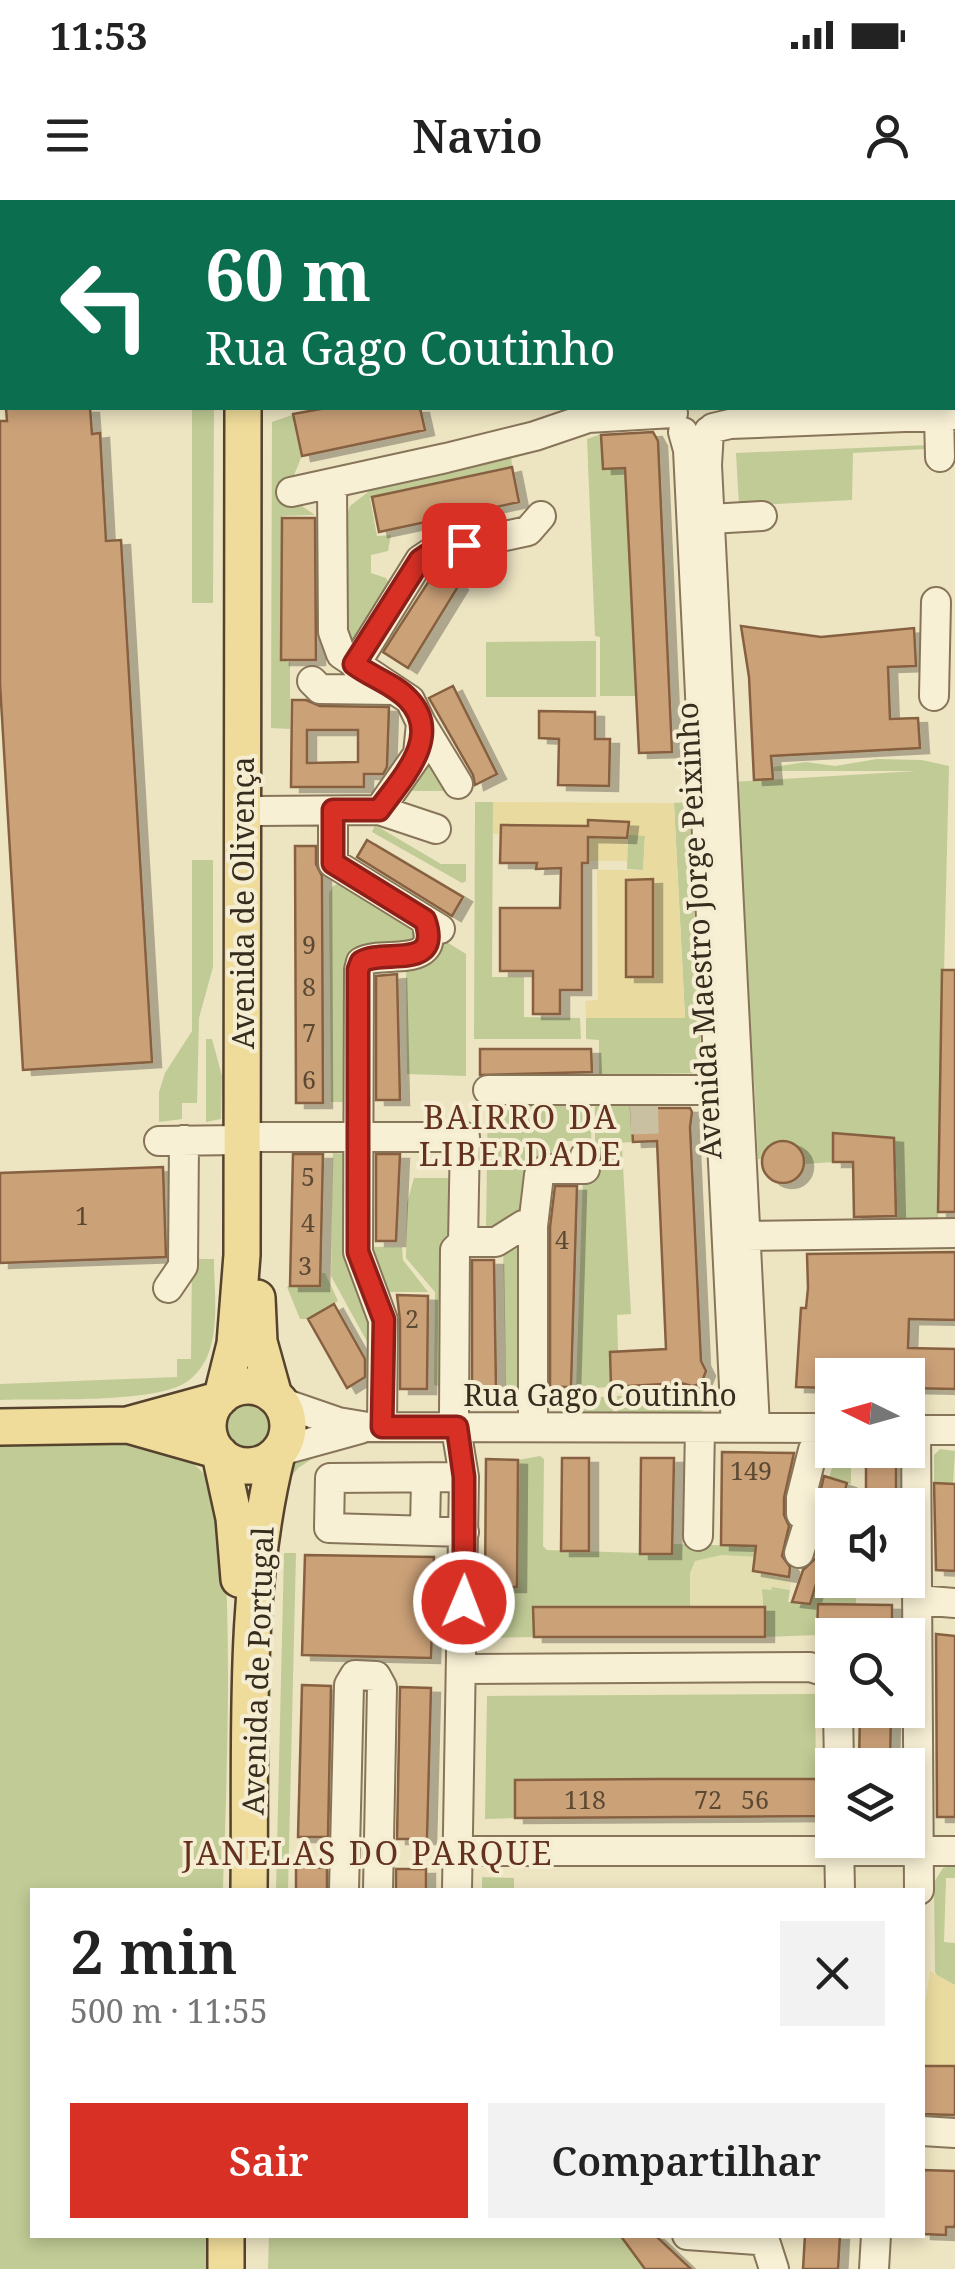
<!DOCTYPE html>
<html lang="pt">
<meta charset="utf-8">
<style>
:root{--surface:#fff;--page:#f2f2f2;--text:#222;--muted:#767676;--accent:#d93025}
body{margin:0;font-family:"Noto Serif",serif;background:var(--page);color:var(--text);height:100vh;display:flex;flex-direction:column;font-size:38px;white-space:nowrap}
*{box-sizing:border-box;margin:0}
p{font-size:32px;color:var(--muted)}
.icon{flex:none;width:55px;height:55px;fill:none;stroke:currentColor;stroke-width:2;stroke-linecap:round;stroke-linejoin:round}
.map{position:relative;flex:1;overflow:hidden}
.panel{position:absolute;left:30px;top:1688px;width:895px;height:350px;display:flex;flex-direction:column;background:var(--surface);border-radius:0px;box-shadow:0 5px 15px #0003}
.panel>*{flex:none}
.banner{position:absolute;left:0px;top:0px;width:955px;height:210px;box-shadow:0 5px 15px #0003;background:#0b6e4f;color:#fff;overflow:hidden}
.needle{width:65px;rotate:275deg}
.buttons{position:absolute;left:815px;top:1158px;display:grid;gap:20px}
.buttons a{display:grid;place-items:center;width:110px;height:110px;border-radius:0px;background:var(--surface);box-shadow:0 5px 15px #0003;font-size:50px}
.pin{position:absolute;display:grid;place-items:center;width:85px;height:85px;color:#fff;margin:-42px;border-radius:20px;box-shadow:0 5px 15px #0006}
.me{position:absolute;width:110px;margin:-55px;rotate:1deg;stroke-linejoin:round;filter:drop-shadow(0 0 8px #0008)}
.turn{display:flex;align-items:center;gap:35px;height:210px;padding:0 40px;font-size:45px}
.turn .icon{width:130px;height:130px;stroke-width:2.5}
.turn b{display:block;font-size:70px;line-height:85px}
.round{display:grid;place-items:center;flex:none;width:105px;height:105px;border-radius:0px;background:var(--page)}
.head{display:flex;align-items:center;justify-content:space-between;height:170px;padding:0 40px}
h1{font-size:60px;font-weight:600;line-height:75px}
.cta{display:flex;gap:20px;margin-top:auto;padding:20px 40px}
.cta a{flex:1;height:115px;border-radius:0px;background:var(--accent);color:#fff;font-size:40px;font-weight:600;line-height:115px;text-align:center}
.cta a+a{background:var(--page);color:var(--text)}
.status{display:flex;justify-content:space-between;align-items:center;height:70px;padding:0 50px;background:var(--surface);direction:ltr}
.status svg{height:28px;fill:currentColor}
header{display:flex;justify-content:space-between;align-items:center;height:130px;padding:0 40px;background:var(--surface);font-size:45px;font-weight:600}
.map>svg:first-child{display:block}
</style>
<div class="status"><b>11:53</b><svg viewBox="0 0 49 12"><path d="M0 12V9h3v3zM5 12V6h3v6zM10 12V3h3v9zM15 12V0h3v12zM26 1h20v11H26zM47 4h2v5h-2z"/></svg></div>
<header><svg class="icon" aria-label="menu" viewBox="0 0 24 24"><path d="M4 6h16M4 12h16M4 18h16"/></svg>Navio<svg class="icon" aria-label="person" viewBox="0 0 24 24"><circle cx="12" cy="8" r="4"/><path d="M4 21q1-7 8-7t8 7"/></svg></header>
<div class="map">
<svg width="955" height="2069" viewBox="0 0 955 2069">
<defs>
<filter id="shadow"><feDropShadow dx="9" dy="5" stdDeviation="0" flood-color="#0004"/></filter>
</defs>
<rect width="100%" height="100%" fill="#ede4c2"/>
<path fill="#e3deaf" d="M 722,1355 L 755,1357 L 754,1371 L 791,1380 L 790,1390 L 773,1387 L 761,1397 L 765,1407 L 690,1406 L 690,1373 L 695,1361 Z"/>
<path fill="#c1cb96" d="M 290,0 L 639,0 L 640,2 L 290,2 Z
M 723,0 L 955,0 L 955,182 L 952,182 L 952,2 Z
M 192,208 L 214,208 L 213,403 L 192,403 Z
M 292,215 L 301,258 L 292,280 L 279,283 L 282,303 L 299,304 L 315,315 L 282,316 L 281,460 L 290,462 L 290,529 L 271,528 L 272,222 Z
M 601,234 L 603,269 L 625,268 L 636,496 L 600,496 L 600,437 L 595,436 L 587,239 Z
M 929,245 L 926,249 L 853,253 L 852,300 L 739,306 L 736,253 Z
M 511,254 L 512,267 L 370,298 L 377,336 L 391,335 L 388,351 L 371,355 L 371,373 L 386,378 L 390,385 L 353,446 L 347,437 L 344,324 L 350,306 L 368,292 L 367,286 Z
M 596,441 L 596,497 L 486,497 L 486,442 Z
M 429,556 L 448,591 L 405,591 Z
M 877,559 L 922,560 L 949,566 L 938,1019 L 896,1020 L 893,938 L 868,938 L 833,962 L 805,964 L 799,947 L 787,940 L 773,943 L 762,959 L 758,959 L 754,878 L 745,852 L 732,582 L 916,571 L 772,571 L 773,567 L 806,562 L 835,566 Z
M 475,602 L 493,602 L 492,777 L 524,777 L 524,817 L 580,818 L 581,839 L 474,839 Z
M 689,602 L 702,873 L 599,875 L 599,840 L 586,839 L 586,818 L 685,817 L 674,603 Z
M 375,625 L 441,664 L 466,664 L 466,681 L 462,683 L 372,632 Z
M 628,635 L 645,635 L 643,670 L 627,669 Z
M 192,660 L 213,660 L 213,767 L 199,818 L 197,903 L 182,903 L 182,919 L 159,922 L 159,892 L 165,873 L 192,831 Z
M 343,682 L 412,722 L 419,737 L 344,777 L 344,893 L 350,897 L 349,902 L 331,902 L 329,693 L 333,686 Z
M 442,739 L 466,754 L 466,876 L 407,874 L 406,764 Z
M 206,839 L 212,839 L 222,876 L 221,919 L 206,922 Z
M 488,896 L 592,896 L 591,947 L 622,947 L 631,1114 L 617,1115 L 618,1151 L 610,1153 L 611,1187 L 576,1189 L 583,975 L 576,941 L 561,941 C 559,976 530,1010 503,1032 L 486,1030 Z
M 595,906 L 631,906 L 633,942 L 595,944 Z
M 333,953 L 348,954 L 350,960 L 343,966 L 345,1056 L 368,1116 L 375,1121 L 370,1147 L 331,1076 Z
M 414,978 L 457,978 L 444,1188 L 434,1185 L 435,1092 L 406,1058 L 407,1003 Z
M 523,1039 L 525,1189 L 506,1189 L 503,1046 Z
M 369,1047 L 402,1047 L 403,1060 L 428,1092 L 386,1092 Z
M 192,1059 L 214,1059 C 214,1089 219,1124 209,1152 C 205,1164 196,1176 185,1183 C 149,1204 45,1198 0,1200 L 0,1184 L 177,1177 L 177,1159 L 191,1159 Z
M 320,1073 L 325,1073 L 338,1101 L 308,1119 L 300,1119 L 287,1087 Z
M 711,1191 L 708,1207 L 699,1213 L 618,1213 L 617,1196 Z
M 578,1197 L 612,1197 L 613,1213 L 578,1213 Z
M221 1229a29 29 0 1 1 58 0a29 29 0 1 1-58 0Z
M 105,1237 C 140,1246 186,1249 209,1279 C 239,1319 225,1624 223,1690 L 32,1690 L 32,2035 L 217,2035 L 216,2069 L 0,2069 L 0,1239 Z
M 330,1247 L 298,1268 L 288,1281 L 273,1360 L 267,1690 L 256,1690 L 262,1388 L 283,1277 C 296,1258 308,1252 330,1247 Z
M 940,1249 L 955,1251 L 953,1284 L 934,1283 L 934,1255 Z
M 837,1252 L 851,1254 L 851,1284 L 829,1278 Z
M 540,1256 L 544,1259 L 543,1346 L 547,1350 L 671,1354 L 672,1344 L 752,1346 L 779,1289 L 755,1357 L 722,1355 L 695,1361 L 690,1373 L 690,1406 L 534,1407 L 534,1437 L 485,1438 L 485,1387 L 517,1387 L 518,1260 Z
M 832,1330 L 832,1380 L 856,1380 L 856,1404 L 818,1404 L 817,1435 L 765,1437 L 762,1389 L 771,1390 L 772,1387 L 790,1390 L 788,1402 L 803,1403 L 813,1393 Z
M 284,1353 L 296,1353 L 288,1690 L 276,1690 Z
M 815,1494 L 816,1579 L 515,1580 L 515,1618 L 485,1619 L 487,1496 Z
M 955,1664 L 955,1678 L 946,1678 L 944,1742 L 955,1743 L 955,1785 L 938,1777 L 935,1772 L 934,1682 L 943,1668 Z
M 482,1677 L 514,1678 L 514,1690 L 482,1690 Z
M 269,2035 L 620,2035 L 645,2069 L 268,2069 Z"/>
<path fill="#e9db9f" fill-rule="evenodd" d="M 493,602 L 674,603 L 685,818 L 586,818 L 585,801 L 598,800 L 597,670 L 643,670 L 645,636 L 630,635 L 630,622 L 589,620 L 588,631 L 584,626 L 501,625 L 500,634 L 493,634 ZM 652,679 L 653,776 L 626,776 L 626,680 Z
M 588,637 L 627,638 L 627,661 L 588,661 Z
M 930,1771 L 955,1785 L 955,1866 L 923,1866 L 923,1820 Z"/>
<path fill="#cba178" stroke="#86613f" stroke-width="2.5" fill-rule="evenodd" filter="url(#shadow)" d="M 6,208 L 90,208 L 92,234 L 100,233 L 106,341 L 121,340 L 152,862 L 23,870 L 0,484 L 0,221 L 7,221 Z
M 326,208 L 420,208 L 425,230 L 302,256 L 293,214 Z
M 653,232 L 658,241 L 672,552 L 639,553 L 625,268 L 603,269 L 601,235 Z
M 512,267 L 519,302 L 379,332 L 372,297 Z
M 282,318 L 315,318 L 316,460 L 281,460 Z
M 436,370 L 459,385 L 408,468 L 383,452 Z
M 741,426 L 821,437 L 914,428 L 916,466 L 888,467 L 890,519 L 918,518 L 920,548 L 771,556 L 773,579 L 754,580 L 749,477 Z
M 453,486 L 497,574 L 475,585 L 473,575 L 429,498 Z
M 292,500 L 306,500 L 320,506 L 389,507 L 387,567 L 383,574 L 364,574 L 364,587 L 291,587 ZM 307,530 L 358,530 L 358,562 L 307,563 Z
M 539,511 L 595,512 L 595,539 L 610,539 L 609,586 L 558,585 L 559,539 L 539,538 Z
M 588,620 L 629,622 L 627,638 L 588,637 L 588,663 L 582,663 L 582,790 L 560,790 L 560,814 L 533,814 L 533,771 L 500,771 L 500,708 L 560,708 L 561,668 L 536,669 L 537,663 L 500,663 L 501,625 L 588,626 Z
M 367,640 L 463,697 L 452,716 L 357,657 Z
M 295,646 L 316,646 L 316,664 L 322,676 L 323,903 L 296,903 Z
M 653,679 L 653,777 L 626,777 L 626,680 Z
M 942,770 L 955,770 L 955,1012 L 938,1012 Z
M 397,774 L 400,900 L 376,900 L 376,776 Z
M 480,849 L 591,849 L 592,872 L 480,875 Z
M 631,908 L 690,908 L 692,912 L 690,927 L 701,1161 L 706,1171 L 701,1184 L 692,1186 L 681,1183 L 611,1187 L 610,1152 L 666,1149 L 657,941 L 633,942 Z
M 833,933 L 894,938 L 896,1016 L 854,1017 L 853,962 L 833,962 Z
M762 962a21 21 0 1 1 42 0a21 21 0 1 1-42 0Z
M 293,954 L 323,954 L 320,1086 L 290,1086 Z
M 376,954 L 400,954 L 396,1041 L 376,1041 Z
M 163,967 L 166,1057 L 0,1063 L 0,973 Z
M 555,986 L 577,986 L 571,1187 L 550,1187 L 550,1027 Z
M 955,1052 L 955,1120 L 909,1119 L 908,1148 L 955,1149 L 955,1189 L 908,1188 L 908,1175 L 832,1175 L 832,1188 L 796,1187 L 801,1108 L 806,1108 L 808,1088 L 807,1054 Z
M 472,1060 L 494,1060 L 496,1188 L 472,1187 Z
M 397,1095 L 428,1096 L 427,1189 L 400,1189 L 400,1120 Z
M 334,1104 L 365,1159 L 365,1177 L 347,1188 L 308,1119 Z
M 722,1252 L 794,1253 L 784,1298 L 784,1315 L 789,1326 L 782,1356 L 790,1367 L 789,1377 L 753,1371 L 756,1346 L 721,1345 Z
M 866,1254 L 896,1254 L 896,1305 L 866,1305 Z
M 562,1258 L 589,1258 L 589,1351 L 561,1351 Z
M 641,1258 L 674,1258 L 672,1354 L 640,1354 Z
M 486,1259 L 518,1260 L 517,1387 L 485,1387 Z
M 824,1276 L 847,1283 L 841,1303 L 832,1300 L 832,1330 L 810,1404 L 792,1402 L 803,1370 L 816,1358 L 827,1322 L 824,1307 L 827,1298 L 819,1297 Z
M 934,1283 L 955,1284 L 955,1371 L 936,1370 Z
M 305,1355 L 434,1357 L 431,1458 L 302,1455 Z
M 818,1404 L 892,1405 L 892,1435 L 817,1435 Z
M 533,1407 L 765,1407 L 765,1437 L 534,1437 Z
M 936,1434 L 955,1436 L 955,1617 L 937,1617 Z
M 302,1485 L 331,1486 L 328,1637 L 298,1637 Z
M 400,1487 L 431,1488 L 427,1639 L 397,1639 Z
M 860,1510 L 891,1510 L 890,1565 L 859,1565 Z
M 656,1579 L 825,1579 L 825,1616 L 515,1618 L 515,1580 Z
M 296,1667 L 327,1668 L 327,1690 L 296,1690 Z
M 396,1669 L 426,1669 L 426,1690 L 396,1690 Z
M 922,1866 L 955,1866 L 955,1915 L 922,1914 Z
M 922,1970 L 955,1971 L 955,2024 L 954,2027 L 946,2027 L 946,2035 L 922,2034 Z
M 620,2035 L 655,2035 L 691,2069 L 645,2069 Z
M 805,2035 L 840,2035 L 838,2069 L 803,2069 Z"/>
<g fill="none" stroke-linecap="round" stroke-linejoin="round">
<path stroke="#c9bfa1" stroke-width="28" stroke-dasharray="28 14" stroke-linecap="butt" d="M 644,906 L 645,942"/>
<g stroke="#877559" stroke-width="32">
<path id="minor" d="M 675,0 L 675,2
M 695,0 L 695,2
M 952,191 L 955,191
M 939,216 L 940,257
M 713,228 L 730,224 L 955,215
M 709,231 L 707,265 L 755,1227
M 683,232 L 688,250 L 736,1227
M 291,292 L 446,258 L 535,236 L 588,218 L 673,213
M 710,319 L 762,316
M 355,465 L 420,360 L 432,352 L 528,331 L 541,316
M 312,481 L 320,489 L 394,490
M 934,496 L 936,402
M 421,523 L 458,584
M 379,610 L 436,629
M 258,611 L 379,610 L 418,554 L 421,523 L 410,500 L 341,454 L 333,432 L 332,285
M 333,611 L 333,663 L 440,729
M 488,890 L 718,890
M 256,937 L 465,937 L 463,1042 L 455,1050 L 454,1216 L 464,1277 L 457,1690
M 159,941 L 241,940
M 746,1036 L 955,1033
M 463,1042 L 496,1042 L 523,1025 L 533,1026
M 168,1088 L 183,1066 L 184,940
M 280,1202 L 338,1222 L 368,1227 L 832,1228
M 382,1227 L 383,1120 L 358,1052 L 359,770 L 361,762 C 382,749 444,772 425,720
M 533,1227 L 533,1026 L 539,975 L 547,969 L 585,969 L 585,956
M 908,1230 L 955,1230
M 916,1230 L 919,1690
M 280,1251 L 360,1229
M 464,1277 L 330,1278 L 329,1328 L 464,1332
M 425,1329 L 426,1280
M 698,1336 L 700,1228
M 799,1353 L 810,1317 L 801,1314 L 801,1298 L 813,1250
M 918,1400 L 955,1403
M 463,1469 L 810,1467 L 832,1474
M 838,1510 L 839,1565
M 839,1640 L 840,1690
M 459,1651 L 955,1651
M 344,1690 L 349,1485 L 355,1475 L 376,1476 L 382,1487 L 378,1690
M 922,1931 L 955,1933
M 687,2035 L 757,2040 L 766,2044 L 774,2069
M 874,2069 L 876,2035"/>
</g>
<g stroke="#55432e" stroke-width="40">
<path id="major" d="M 259,2 L 259,0
M 257,1098 L 259,1142 L 274,1196
M208 1226a40 40 0 1 1 80 0a40 40 0 1 1-80 0Z
M 222,1196 L 235,1144 L 242,1055 L 243,208
M 128,1225 L 216,1250
M 0,1227 L 127,1225 L 218,1200
M 220,1254 L 234,1318 L 239,1379
M 249,1690 C 251,1548 242,1392 277,1254
M 226,2069 L 226,2035"/>
</g>
<use href="#minor" stroke="#f8f0d5" stroke-width="28"/>
<use href="#major" stroke="#f0dc9a" stroke-width="35"/>
</g>
<g fill="none" stroke-linecap="round" stroke-linejoin="round">
<g stroke="#8d1f18" stroke-width="25">
<path id="route" d="M 464,1402 L 464,1277 L 457,1227 L 382,1227 L 384,1120 L 358,1052 L 358,770 L 361,762 C 382,748 443,772 425,720 L 333,663 L 333,610 L 379,610 C 401,579 444,536 408,499 C 394,484 371,477 354,464 L 420,360 L 432,352 L 464,345"/>
</g>
<use href="#route" stroke="#d93025" stroke-width="18"/>
</g>
<g text-anchor="middle" dominant-baseline="central" stroke-width="8" stroke-linejoin="round" paint-order="stroke">
<g font-size="25" fill="#5c4934">
<text x="309" y="744">9</text>
<text x="309" y="786">8</text>
<text x="309" y="832">7</text>
<text x="309" y="879">6</text>
<text x="308" y="976">5</text>
<text x="82" y="1015">1</text>
<text x="308" y="1022">4</text>
<text x="562" y="1039">4</text>
<text x="305" y="1065">3</text>
<text x="412" y="1118">2</text>
<text x="751" y="1270">149</text>
<text x="585" y="1599">118</text>
<text x="708" y="1599">72</text>
<text x="755" y="1599">56</text>
</g>
<g font-size="30" fill="#372c1d" stroke="#f5edd1">
<text transform="translate(242 703) rotate(-90)">Avenida de Olivença</text>
<text transform="translate(698 731) rotate(-93)">Avenida Maestro Jorge Peixinho</text>
<text x="600" y="1194">Rua Gago Coutinho</text>
<text transform="translate(257 1471) rotate(-88)">Avenida de Portugal</text>
</g>
<g font-size="32" letter-spacing="2.5" fill="#63311d" stroke="#f5edd1">
<text x="521" y="916">BAIRRO DA<tspan x="521" dy="37">LIBERDADE</tspan></text>
<text x="368" y="1652">JANELAS DO PARQUE</text>
</g>
</g>
</svg>
<div class="buttons">
<a><svg class="needle" viewBox="-14 -14 28 28"><path d="M0-13l5 13h-10z" fill="#e53935"/><path d="M0 13l5-13h-10z" fill="#767676"/></svg></a>
<a><svg class="icon" aria-label="sound" viewBox="0 0 24 24"><path d="M4 9h4l5-4v14l-5-4H4zM17 9q2 3 0 6"/></svg></a>
<a><svg class="icon" aria-label="search" viewBox="0 0 24 24"><circle cx="10" cy="10" r="6"/><path d="M15 15l6 6"/></svg></a>
<a><svg class="icon" aria-label="layers" viewBox="0 0 24 24"><path d="M12 4l9 5-9 5-9-5zM3 14l9 5 9-5"/></svg></a>
</div>
<div class="pin" style="left:464px;top:345px;background:#d93025"><svg class="icon" aria-label="arrive" viewBox="0 0 24 24"><path d="M6 21V4h12l-3 4 3 4H6"/></svg></div>
<svg class="me" style="left:464px;top:1402px" viewBox="-20 -20 40 40"><circle r="17" fill="#d93025" stroke="#fff" stroke-width="3"/><path d="M0-11L8 9 0 5-8 9z" fill="#fff"/></svg>
<div class="banner">
<div class="turn"><svg class="icon" aria-label="left" viewBox="0 0 24 24"><path d="M17 20v-9H6M10 6l-5 5 5 5"/></svg><div><b>60 m</b>Rua Gago Coutinho</div></div>
</div>
<section class="panel">
<div class="head"><div><h1>2 min</h1><p>500 m · 11:55</p></div><a class="round"><svg class="icon" aria-label="close" viewBox="0 0 24 24"><path d="M6 6l12 12M18 6L6 18"/></svg></a></div>
<div class="cta"><a>Sair</a><a>Compartilhar</a></div>
</section>
</div>
